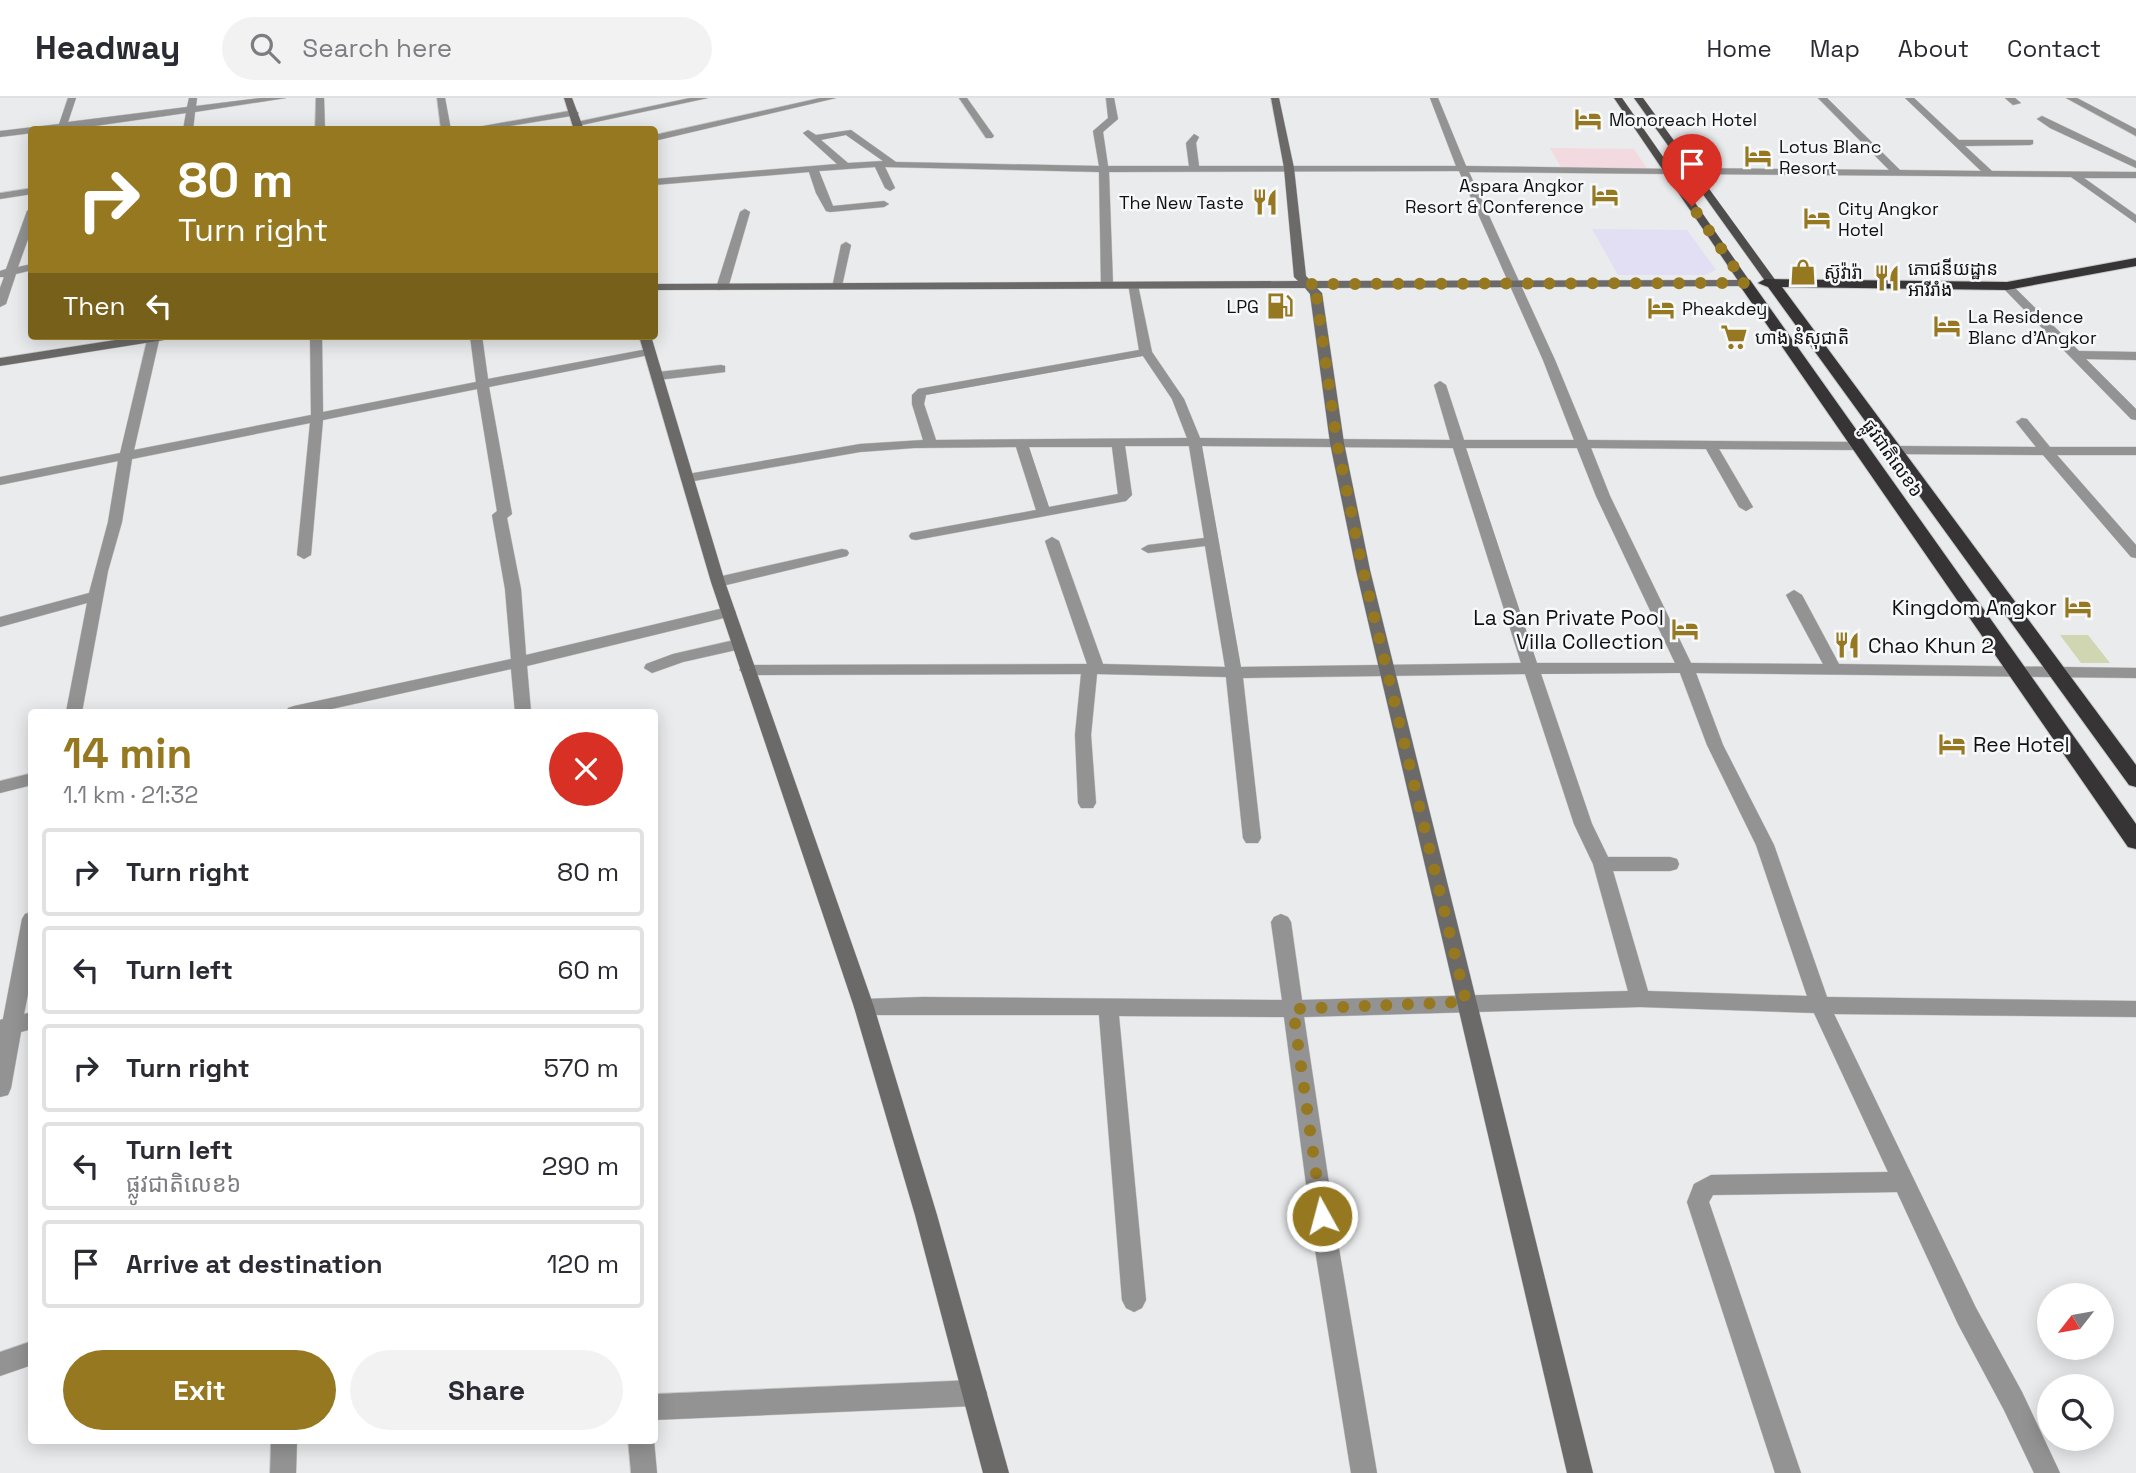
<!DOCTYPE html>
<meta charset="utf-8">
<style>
:root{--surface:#fff;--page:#f2f2f3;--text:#2b2b33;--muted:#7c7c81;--line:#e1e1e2;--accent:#957820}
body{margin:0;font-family:"Space Grotesk","Noto Sans Khmer",sans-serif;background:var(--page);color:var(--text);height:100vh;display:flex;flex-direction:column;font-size:26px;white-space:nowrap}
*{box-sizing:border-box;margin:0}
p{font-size:23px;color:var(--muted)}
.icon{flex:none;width:38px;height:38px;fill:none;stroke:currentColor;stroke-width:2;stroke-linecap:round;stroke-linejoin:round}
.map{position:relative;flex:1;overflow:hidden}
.drawer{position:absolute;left:28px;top:611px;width:630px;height:735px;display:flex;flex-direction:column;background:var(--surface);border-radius:7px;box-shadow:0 4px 18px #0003}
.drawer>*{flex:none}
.top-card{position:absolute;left:28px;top:28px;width:630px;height:214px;border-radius:7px;box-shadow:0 4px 18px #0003;background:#957820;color:#fff;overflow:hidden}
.needle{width:46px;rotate:239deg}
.fabs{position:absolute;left:2037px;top:1185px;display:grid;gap:14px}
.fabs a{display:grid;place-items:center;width:77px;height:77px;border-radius:50%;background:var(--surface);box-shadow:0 4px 18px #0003;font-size:35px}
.pin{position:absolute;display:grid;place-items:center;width:60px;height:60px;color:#fff;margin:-72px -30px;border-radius:50% 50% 50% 0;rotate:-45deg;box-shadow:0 0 7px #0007}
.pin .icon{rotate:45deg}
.me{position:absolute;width:77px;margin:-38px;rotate:353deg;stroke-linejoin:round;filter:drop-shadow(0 0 5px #0008)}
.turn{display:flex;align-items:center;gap:24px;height:147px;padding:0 35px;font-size:32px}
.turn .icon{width:91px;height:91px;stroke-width:2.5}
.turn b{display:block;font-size:49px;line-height:60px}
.then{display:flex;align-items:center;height:66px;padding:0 35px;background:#0003;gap:14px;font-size:26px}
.round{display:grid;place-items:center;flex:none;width:74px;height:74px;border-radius:37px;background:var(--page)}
.overview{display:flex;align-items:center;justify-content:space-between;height:119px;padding:0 35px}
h1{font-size:42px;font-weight:800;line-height:52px;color:var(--accent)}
.action{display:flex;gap:14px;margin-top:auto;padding:14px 35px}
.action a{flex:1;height:80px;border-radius:42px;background:var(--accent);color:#fff;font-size:28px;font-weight:800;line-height:80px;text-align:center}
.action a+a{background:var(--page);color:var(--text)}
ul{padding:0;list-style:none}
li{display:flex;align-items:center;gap:21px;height:88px;margin:0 14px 10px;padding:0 21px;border:4px solid var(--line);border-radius:7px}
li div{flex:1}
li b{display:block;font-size:26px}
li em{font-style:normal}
header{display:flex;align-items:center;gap:42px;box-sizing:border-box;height:98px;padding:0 35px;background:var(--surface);border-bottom:2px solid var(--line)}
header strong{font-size:33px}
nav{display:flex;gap:38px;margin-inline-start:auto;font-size:24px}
.search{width:490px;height:63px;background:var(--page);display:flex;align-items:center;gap:18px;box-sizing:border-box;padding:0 24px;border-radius:38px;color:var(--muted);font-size:26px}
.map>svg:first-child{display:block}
</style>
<header>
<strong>Headway</strong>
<div class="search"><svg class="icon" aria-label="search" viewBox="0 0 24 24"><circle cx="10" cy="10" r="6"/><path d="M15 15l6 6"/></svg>Search here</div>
<nav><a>Home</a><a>Map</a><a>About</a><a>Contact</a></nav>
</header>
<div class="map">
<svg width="2136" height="1375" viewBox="0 0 2136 1375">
<rect width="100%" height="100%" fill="#eaebec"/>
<path fill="#f3d9e0" d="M 1550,50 L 1634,51 L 1648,72 L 1562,71 Z"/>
<path fill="#e2def4" d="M 1592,131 L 1687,132 L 1716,172 L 1705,177 L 1618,177 Z"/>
<path fill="#cfd6b1" d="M 2060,537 L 2088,537 L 2110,565 L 2081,565 Z"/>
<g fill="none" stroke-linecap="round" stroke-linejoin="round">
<g stroke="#c7c8c9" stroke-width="1">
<path id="street" d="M 68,0 L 76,0 L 68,24 L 187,9 L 189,0 L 197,0 L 196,8 L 261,0 L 286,0 L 195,14 L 193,32 L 183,32 L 186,15 L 66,32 L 32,32 L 32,35 L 0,39 L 0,33 L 59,26 Z
M 316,0 L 324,0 L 325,32 L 315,32 Z
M 437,0 L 445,0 L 451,32 L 441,32 Z
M 690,0 L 708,0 L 577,28 L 572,25 Z
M 820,0 L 836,0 L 654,43 L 654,37 Z
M 959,0 L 967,0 L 994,38 L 992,40 L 986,40 Z
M 1106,0 L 1114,0 L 1118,21 L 1103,34 L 1108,68 L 1189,68 L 1186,45 L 1194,36 L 1199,39 L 1196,45 L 1199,68 L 1456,68 L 1430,0 L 1438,0 L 1466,68 L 1672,71 L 1674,73 L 1669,76 L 1469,74 L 1555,262 L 1588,342 L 1859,344 L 1866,348 L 1859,352 L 1719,351 L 1753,409 L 1746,413 L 1739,409 L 1706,351 L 1591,350 L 1610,398 L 1691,565 L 1823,566 L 1786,497 L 1794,492 L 1802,497 L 1839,566 L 2136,570 L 2136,580 L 1696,575 L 1723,647 L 1774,747 L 1827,899 L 2136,903 L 2136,919 L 1834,916 L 1976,1210 L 2022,1294 L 2060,1375 L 2034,1375 L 2004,1312 L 1958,1226 L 1897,1094 L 1713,1097 L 1709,1104 L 1801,1375 L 1775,1375 L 1687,1104 L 1694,1086 L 1711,1077 L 1888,1074 L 1814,915 L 1640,909 L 1304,919 L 1337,1139 L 1377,1375 L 1351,1375 L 1313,1139 L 1284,919 L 1119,918 L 1146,1202 L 1142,1210 L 1134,1214 L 1126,1210 L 1122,1202 L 1099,917 L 864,917 L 857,915 L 854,909 L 857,903 L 864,901 L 923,899 L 1282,902 L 1271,824 L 1274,819 L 1281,816 L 1288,819 L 1291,824 L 1302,902 L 1628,893 L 1593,766 L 1574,726 L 1525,576 L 1243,580 L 1261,740 L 1258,745 L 1246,745 L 1243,740 L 1226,579 L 1097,576 L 1091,637 L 1096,705 L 1093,710 L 1081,710 L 1078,705 L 1075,637 L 1081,576 L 747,577 L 739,572 L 747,567 L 1087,566 L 1045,443 L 1052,439 L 1059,443 L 1103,566 L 1225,569 L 1205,448 L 1148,455 L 1141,451 L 1148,447 L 1204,440 L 1189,348 L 1125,348 L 1132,397 L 1126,403 L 916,442 L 911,441 L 909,438 L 911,435 L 1036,412 L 1016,349 L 914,350 L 860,354 L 688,384 L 681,380 L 688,376 L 860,346 L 923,342 L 912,306 L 912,297 L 918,291 L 1139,252 L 1128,185 L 1138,187 L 1152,254 L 1184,301 L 1200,340 L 1450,342 L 1434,287 L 1440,283 L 1446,287 L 1464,342 L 1574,342 L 1543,262 L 1459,73 L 1109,74 L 1113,187 L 1107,190 L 1101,187 L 1099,74 L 885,69 L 895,90 L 890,93 L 885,90 L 875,69 L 819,73 L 833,108 L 884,103 L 889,106 L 884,109 L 830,114 L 826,113 L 816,95 L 809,74 L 654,87 L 654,81 L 837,66 L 805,37 L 803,35 L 808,32 L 816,37 L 851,32 L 896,64 L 1099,68 L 1093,33 L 1108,20 ZM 846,37 L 883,63 L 848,65 L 821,42 ZM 1143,258 L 1172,301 L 1187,340 L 936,342 L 924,306 L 926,297 ZM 1202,348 L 1453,350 L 1521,565 L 1241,569 ZM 1029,349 L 1112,349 L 1118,396 L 1049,409 ZM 1466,350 L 1577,350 L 1596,398 L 1675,565 L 1537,565 ZM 1680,575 L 1707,647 L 1756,747 L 1807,898 L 1648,893 L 1613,773 L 1670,773 L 1677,771 L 1679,766 L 1677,761 L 1670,759 L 1608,759 L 1592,726 L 1541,576 Z
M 1818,0 L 1827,0 L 1900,72 L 1981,73 L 1905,0 L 1914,0 L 1959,42 L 2033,42 L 2033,46 L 2030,47 L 1965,48 L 1992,73 L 2136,74 L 2136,80 L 2084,80 L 2136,117 L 2136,125 L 2071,79 L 1691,76 L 1686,73 L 1691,70 L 1889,72 Z
M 2005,0 L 2015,0 L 2021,5 L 2013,7 Z
M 2066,0 L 2077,0 L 2136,31 L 2136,38 Z
M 574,12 L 579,15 L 577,17 L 486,32 L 461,32 Z
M 2042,18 L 2136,63 L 2136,70 L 2050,30 L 2037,21 Z
M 32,90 L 32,96 L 0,101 L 0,95 Z
M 32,110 L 32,130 L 18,169 L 32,166 L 32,172 L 16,176 L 6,206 L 0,209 L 0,190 L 4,179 L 0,179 L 0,173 L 6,171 L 27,113 Z
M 745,111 L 750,114 L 728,190 L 718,192 L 716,190 L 740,114 Z
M 846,144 L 851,147 L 842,188 L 832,190 L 841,147 Z
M 2003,186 L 2011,186 L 2079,253 L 2136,254 L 2136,262 L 2086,261 L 2136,311 L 2136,322 L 2131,321 L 2003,190 Z
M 148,238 L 160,238 L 134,352 L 311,317 L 310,238 L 322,238 L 323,314 L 476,284 L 470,238 L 482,238 L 488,281 L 653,250 L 653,256 L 649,257 L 489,289 L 512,416 L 507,420 L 521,491 L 526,557 L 728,509 L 736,514 L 728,519 L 527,568 L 531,614 L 515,614 L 511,571 L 318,614 L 286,614 L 288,610 L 294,608 L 511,561 L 505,491 L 492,417 L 497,413 L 477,291 L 323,322 L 311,457 L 304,461 L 297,457 L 310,325 L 132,361 L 122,424 L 108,473 L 82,614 L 66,614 L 87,505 L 0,529 L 0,519 L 89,495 L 108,424 L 118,363 L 0,387 L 0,379 L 120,355 Z
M 721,267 L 725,268 L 725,274 L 658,282 L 652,278 L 658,274 Z
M 2022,320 L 2027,321 L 2050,349 L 2136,349 L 2136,357 L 2057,357 L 2136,447 L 2136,460 L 2131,459 L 2043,357 L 1895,356 L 1888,352 L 1895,348 L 2036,349 L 2016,324 Z
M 842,451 L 847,452 L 849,455 L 847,458 L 718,489 L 711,484 L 718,479 Z
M 739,541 L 747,546 L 745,550 L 683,564 L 652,575 L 644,570 L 646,566 L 673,556 Z
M 32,675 L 32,687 L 0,695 L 0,683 Z
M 32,814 L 32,876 L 24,916 L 32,914 L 32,931 L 21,934 L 11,990 L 8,997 L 0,999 L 0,922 L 3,921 L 22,821 L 25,816 Z
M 32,1243 L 32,1267 L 0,1278 L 0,1254 Z
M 974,1282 L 983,1286 L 987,1295 L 983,1304 L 974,1308 L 654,1322 L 654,1296 Z
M 271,1342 L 297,1342 L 296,1375 L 270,1375 Z
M 628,1342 L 654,1342 L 657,1375 L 631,1375 Z"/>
</g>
<g stroke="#c7c8c9" stroke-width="1">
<path id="secondary" d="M 564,0 L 572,0 L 584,32 L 574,32 Z
M 1271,0 L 1279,0 L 1294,70 L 1306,178 L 1311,183 L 1745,182 L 1751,185 L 1745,188 L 1317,190 L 1322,195 L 1344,345 L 1370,472 L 1593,1375 L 1567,1375 L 1356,472 L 1330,345 L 1310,196 L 1305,190 L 654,192 L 654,186 L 1298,183 L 1294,179 L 1284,70 Z
M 141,238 L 170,238 L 164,242 L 0,268 L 0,260 Z
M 639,238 L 651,238 L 725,484 L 874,909 L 937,1117 L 1009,1375 L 983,1375 L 915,1117 L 854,909 L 711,484 Z"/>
</g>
<g stroke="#c7c8c9" stroke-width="1">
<path id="primary" d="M 1614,0 L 1622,0 L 1751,185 L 1749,187 L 1741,187 Z
M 1634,0 L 1643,0 L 1776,183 L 1776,187 L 1768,187 Z"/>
</g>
<g stroke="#c7c8c9" stroke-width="2">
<path id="highway" d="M 2136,160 L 2136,168 L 2007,192 L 1782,189 L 2136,667 L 2136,689 L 2129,687 L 1768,189 L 1758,185 L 1765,181 L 2007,184 Z
M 1745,181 L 1750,182 L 2136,726 L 2136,751 L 2128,749 L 1738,185 Z"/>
</g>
<use href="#street" fill="#949393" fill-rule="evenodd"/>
<use href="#secondary" fill="#6b6a69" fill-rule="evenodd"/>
<use href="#primary" fill="#4e4d4c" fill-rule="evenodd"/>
<use href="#highway" fill="#363434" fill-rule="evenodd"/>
</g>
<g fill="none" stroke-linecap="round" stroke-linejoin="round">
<path stroke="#957820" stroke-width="12" stroke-dasharray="0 21.6" d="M 1322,1118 L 1293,911 L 1466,904 L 1363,472 L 1337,345 L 1316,195 L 1308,186 L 1745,185 L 1692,108"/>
</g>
<defs>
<g id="hotel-bare" transform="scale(2.1)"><path d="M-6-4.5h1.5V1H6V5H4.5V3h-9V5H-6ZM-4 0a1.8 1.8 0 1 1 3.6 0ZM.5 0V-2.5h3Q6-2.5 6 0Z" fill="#957820" stroke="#f7f8fa" stroke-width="2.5" paint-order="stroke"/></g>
<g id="restaurant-bare" transform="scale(2.1)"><path d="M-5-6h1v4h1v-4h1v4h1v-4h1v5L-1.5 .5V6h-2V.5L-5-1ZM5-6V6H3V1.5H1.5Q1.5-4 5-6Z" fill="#957820" stroke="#f7f8fa" stroke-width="2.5" paint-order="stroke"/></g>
<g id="shop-bare" transform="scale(2.1)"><path d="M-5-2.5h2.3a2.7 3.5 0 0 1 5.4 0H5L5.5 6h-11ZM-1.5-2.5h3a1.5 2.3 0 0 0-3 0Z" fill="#957820" stroke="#f7f8fa" stroke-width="2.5" paint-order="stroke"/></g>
<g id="fuel-bare" transform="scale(2.1)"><path d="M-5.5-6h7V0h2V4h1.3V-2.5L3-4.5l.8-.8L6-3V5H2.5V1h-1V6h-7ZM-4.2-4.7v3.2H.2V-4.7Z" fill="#957820" stroke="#f7f8fa" stroke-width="2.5" paint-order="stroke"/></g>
<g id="supermarket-bare" transform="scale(2.1)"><path d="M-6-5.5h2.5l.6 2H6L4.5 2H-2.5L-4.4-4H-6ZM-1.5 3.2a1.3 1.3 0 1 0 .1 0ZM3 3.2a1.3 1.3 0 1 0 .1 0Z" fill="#957820" stroke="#f7f8fa" stroke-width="2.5" paint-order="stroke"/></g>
</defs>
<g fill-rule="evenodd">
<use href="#hotel-bare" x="1588" y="21"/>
<use href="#hotel-bare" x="1758" y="58"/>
<use href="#hotel-bare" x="1605" y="97"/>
<use href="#restaurant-bare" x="1265" y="104"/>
<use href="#hotel-bare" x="1817" y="120"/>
<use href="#shop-bare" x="1803" y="174"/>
<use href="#restaurant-bare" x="1887" y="180"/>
<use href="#fuel-bare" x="1280" y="208"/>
<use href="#hotel-bare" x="1661" y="210"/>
<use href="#hotel-bare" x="1947" y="228"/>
<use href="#supermarket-bare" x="1734" y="239"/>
<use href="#hotel-bare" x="2078" y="509"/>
<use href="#hotel-bare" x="1685" y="531"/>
<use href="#restaurant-bare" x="1847" y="547"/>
<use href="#hotel-bare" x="1952" y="646"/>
</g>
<g text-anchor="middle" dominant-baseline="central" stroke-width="5" stroke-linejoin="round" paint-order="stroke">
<g font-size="18" fill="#111" stroke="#f7f8fa" text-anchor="start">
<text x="1609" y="21">Monoreach Hotel</text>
<text x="1779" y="48">Lotus Blanc<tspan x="1779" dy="21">Resort</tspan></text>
<text x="1584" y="87" text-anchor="end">Aspara Angkor<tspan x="1584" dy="21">Resort &amp; Conference</tspan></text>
<text x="1244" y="104" text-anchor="end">The New Taste</text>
<text x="1838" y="110">City Angkor<tspan x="1838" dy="21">Hotel</tspan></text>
<text x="1908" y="170">ភោជនីយដ្ឋាន<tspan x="1908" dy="21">អារីរាំង</tspan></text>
<text x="1824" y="174">ស៊ូវ៉ារ៉ា</text>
<text x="1259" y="208" text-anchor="end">LPG</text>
<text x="1682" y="210">Pheakdey</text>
<text x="1968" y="218">La Residence<tspan x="1968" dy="21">Blanc d'Angkor</tspan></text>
<text x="1755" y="239">ហាង នំសុជាតិ</text>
</g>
<g font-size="18" fill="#111" stroke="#f7f8fa">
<text transform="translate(1893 360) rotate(55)">ផ្លូវជាតិលេខ៦</text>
</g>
<g font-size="21" fill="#111" stroke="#f7f8fa" text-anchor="end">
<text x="2057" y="509">Kingdom Angkor</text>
<text x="1664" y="519">La San Private Pool<tspan x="1664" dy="24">Villa Collection</tspan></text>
<text x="1868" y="547" text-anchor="start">Chao Khun 2</text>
<text x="1973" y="646" text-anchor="start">Ree Hotel</text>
</g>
</g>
</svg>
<div class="fabs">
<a><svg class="needle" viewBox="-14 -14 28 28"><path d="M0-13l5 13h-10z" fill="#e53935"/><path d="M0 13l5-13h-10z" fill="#7c7c81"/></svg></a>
<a><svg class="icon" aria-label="search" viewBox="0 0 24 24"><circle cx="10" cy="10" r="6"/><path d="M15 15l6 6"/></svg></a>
</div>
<div class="pin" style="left:1692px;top:108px;background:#d93025"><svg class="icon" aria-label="arrive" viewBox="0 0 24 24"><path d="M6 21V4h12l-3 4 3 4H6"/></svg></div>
<svg class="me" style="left:1322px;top:1118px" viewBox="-20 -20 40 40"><circle r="17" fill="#957820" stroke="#fff" stroke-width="3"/><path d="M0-11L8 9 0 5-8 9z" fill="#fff"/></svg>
<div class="top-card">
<div class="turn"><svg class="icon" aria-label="right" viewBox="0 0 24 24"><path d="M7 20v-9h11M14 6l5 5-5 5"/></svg><div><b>80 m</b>Turn right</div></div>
<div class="then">Then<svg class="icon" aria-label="left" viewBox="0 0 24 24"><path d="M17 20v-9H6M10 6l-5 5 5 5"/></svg></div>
</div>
<section class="drawer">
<div class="overview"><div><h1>14 min</h1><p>1.1 km · 21:32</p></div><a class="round" style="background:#d93025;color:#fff"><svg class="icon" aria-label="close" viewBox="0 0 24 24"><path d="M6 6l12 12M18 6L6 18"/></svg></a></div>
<ul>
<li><svg class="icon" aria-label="right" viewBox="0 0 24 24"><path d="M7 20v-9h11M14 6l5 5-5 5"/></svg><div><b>Turn right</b></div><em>80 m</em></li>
<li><svg class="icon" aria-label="left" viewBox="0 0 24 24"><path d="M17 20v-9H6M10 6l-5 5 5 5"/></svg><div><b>Turn left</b></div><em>60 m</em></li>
<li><svg class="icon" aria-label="right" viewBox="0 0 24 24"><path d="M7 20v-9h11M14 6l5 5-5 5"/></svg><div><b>Turn right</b></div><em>570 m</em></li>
<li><svg class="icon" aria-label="left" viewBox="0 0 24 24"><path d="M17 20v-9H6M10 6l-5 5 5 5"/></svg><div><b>Turn left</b><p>ផ្លូវជាតិលេខ៦</p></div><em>290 m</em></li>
<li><svg class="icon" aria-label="arrive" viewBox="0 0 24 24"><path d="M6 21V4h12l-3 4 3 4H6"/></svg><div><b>Arrive at destination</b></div><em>120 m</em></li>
</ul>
<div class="action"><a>Exit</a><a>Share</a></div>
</section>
</div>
